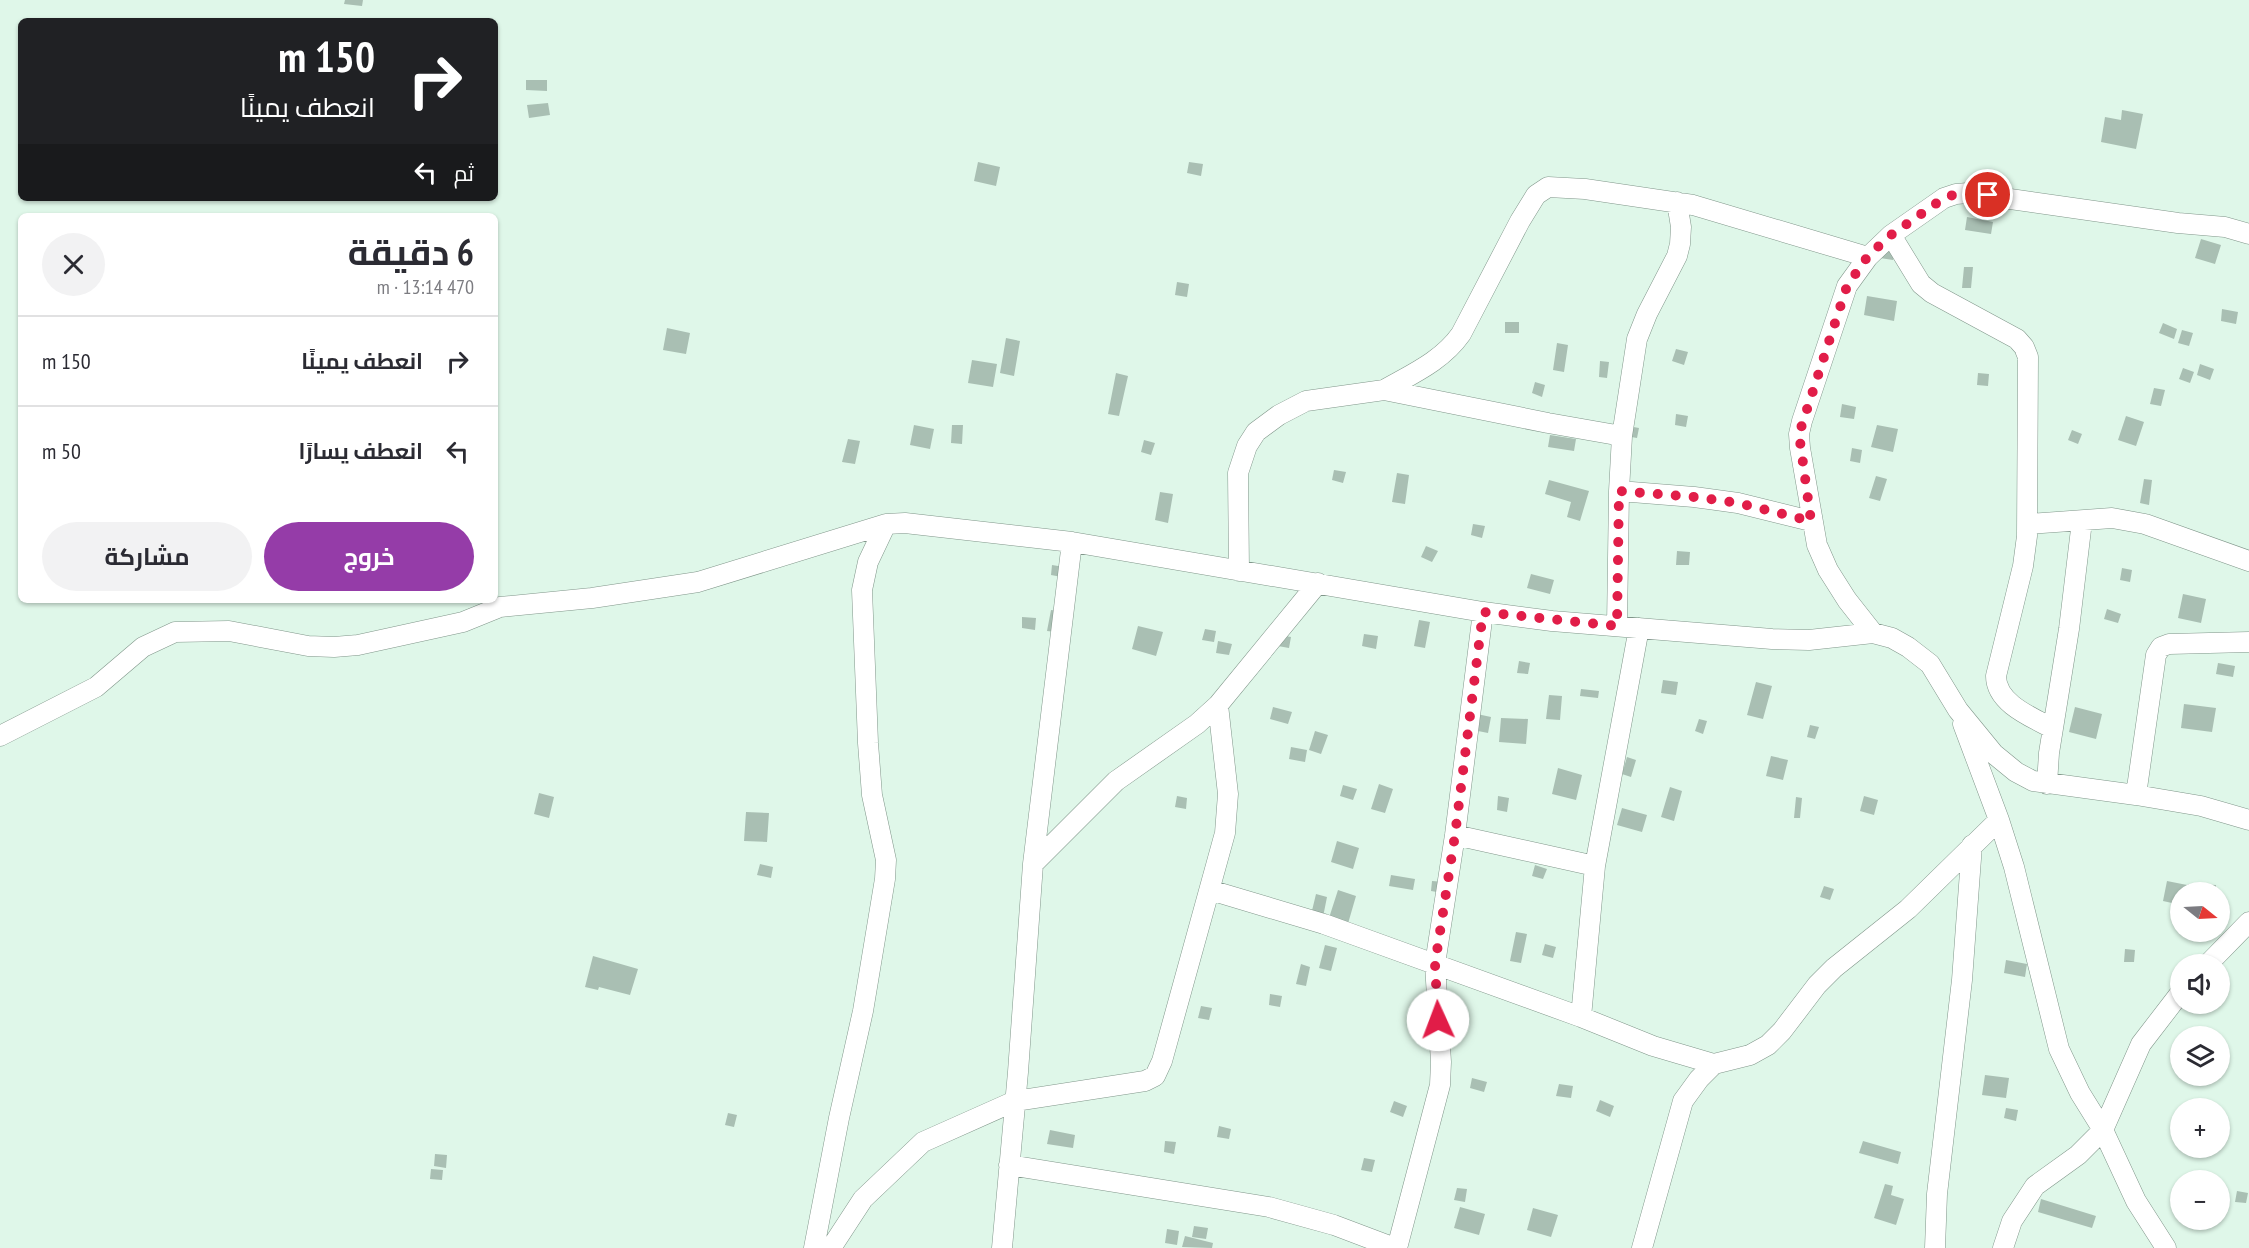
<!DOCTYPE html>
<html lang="ar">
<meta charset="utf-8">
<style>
:root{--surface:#fff;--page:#f2f2f3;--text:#2b2b33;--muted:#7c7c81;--line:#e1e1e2;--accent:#953ca8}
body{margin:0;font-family:"PT Sans Narrow",Cairo,sans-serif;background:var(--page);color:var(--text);direction:rtl;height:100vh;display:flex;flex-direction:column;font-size:22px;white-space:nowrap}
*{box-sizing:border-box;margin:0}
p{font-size:20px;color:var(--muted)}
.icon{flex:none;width:33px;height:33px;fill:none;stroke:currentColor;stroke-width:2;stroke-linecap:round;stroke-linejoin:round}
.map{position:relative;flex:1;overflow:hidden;direction:ltr}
.details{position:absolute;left:18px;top:213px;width:480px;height:390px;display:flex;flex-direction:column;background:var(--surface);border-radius:9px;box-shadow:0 2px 4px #0004;direction:rtl}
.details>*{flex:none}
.hud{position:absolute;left:18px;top:18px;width:480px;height:183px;border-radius:9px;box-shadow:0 2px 4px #0004;direction:rtl;background:#202124;color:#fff;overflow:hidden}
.needle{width:39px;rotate:108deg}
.controls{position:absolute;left:2170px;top:882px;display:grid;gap:12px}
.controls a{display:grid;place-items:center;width:60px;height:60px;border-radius:50%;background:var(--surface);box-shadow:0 2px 4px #0004;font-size:30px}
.pin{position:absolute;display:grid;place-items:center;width:51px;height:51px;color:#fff;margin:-26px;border:3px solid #fff;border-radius:50%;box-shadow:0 2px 6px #0007}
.me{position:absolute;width:66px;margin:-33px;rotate:358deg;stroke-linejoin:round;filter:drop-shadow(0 0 4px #0008)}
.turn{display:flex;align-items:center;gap:21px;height:126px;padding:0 24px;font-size:27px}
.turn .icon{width:78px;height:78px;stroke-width:2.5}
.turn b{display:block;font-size:42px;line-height:51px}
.then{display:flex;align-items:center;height:57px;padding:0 24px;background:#0003;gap:12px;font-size:22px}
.round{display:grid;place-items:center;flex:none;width:63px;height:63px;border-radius:32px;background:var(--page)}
.summary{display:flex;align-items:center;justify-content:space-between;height:102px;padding:0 24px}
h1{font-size:36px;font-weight:700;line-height:45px}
.button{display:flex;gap:12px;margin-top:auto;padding:12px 24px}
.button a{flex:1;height:69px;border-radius:36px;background:var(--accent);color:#fff;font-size:24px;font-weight:700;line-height:69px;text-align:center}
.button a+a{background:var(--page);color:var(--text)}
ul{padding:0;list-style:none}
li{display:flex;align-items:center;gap:18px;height:90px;padding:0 24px;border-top:2px solid var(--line)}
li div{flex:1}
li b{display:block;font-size:22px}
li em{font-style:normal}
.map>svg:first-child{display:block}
</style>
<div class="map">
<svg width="2249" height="1248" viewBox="0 0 2249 1248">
<rect width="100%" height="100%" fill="#dff7e9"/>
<path fill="#a9bfb3" d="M 345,0 L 363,0 L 362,6 L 344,4 Z
M 526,80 L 547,80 L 547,91 L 526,90 Z
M 548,103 L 550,115 L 529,118 L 527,105 Z
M 2122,110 L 2143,114 L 2136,149 L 2101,142 L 2105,117 L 2121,120 Z
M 978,162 L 1000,167 L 996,186 L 974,181 Z
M 1189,162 L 1203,164 L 1201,176 L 1187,173 Z
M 1967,217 L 1993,222 L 1991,234 L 1965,230 Z
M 2201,239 L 2221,245 L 2215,264 L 2195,258 Z
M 1882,246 L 1895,248 L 1893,260 L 1880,258 Z
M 1964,267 L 1973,267 L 1971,288 L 1962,288 Z
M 1177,282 L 1189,284 L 1187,297 L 1175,295 Z
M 1867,296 L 1897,301 L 1894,321 L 1864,315 Z
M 2222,309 L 2238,312 L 2236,324 L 2221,321 Z
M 1505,322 L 1519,322 L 1519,333 L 1505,333 Z
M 2163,323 L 2177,329 L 2174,339 L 2159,333 Z
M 667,328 L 690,333 L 686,354 L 663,350 Z
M 2182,330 L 2193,333 L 2189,346 L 2178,343 Z
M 1006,338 L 1020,341 L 1014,376 L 1000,373 Z
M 1557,343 L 1568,345 L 1564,372 L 1553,370 Z
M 1676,349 L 1688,352 L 1684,365 L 1672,361 Z
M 972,360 L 997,364 L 993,387 L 968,383 Z
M 1600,361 L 1609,362 L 1607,378 L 1599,377 Z
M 2200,364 L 2214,369 L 2210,380 L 2197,375 Z
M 2183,368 L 2194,372 L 2190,383 L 2179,379 Z
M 1116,373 L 1128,376 L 1119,416 L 1108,414 Z
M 1978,373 L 1989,374 L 1988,386 L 1977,385 Z
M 1535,382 L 1545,385 L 1542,397 L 1532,393 Z
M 2154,388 L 2165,390 L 2161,406 L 2150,404 Z
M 1842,404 L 1856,407 L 1854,419 L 1840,417 Z
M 1676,414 L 1688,416 L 1686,427 L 1675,425 Z
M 2126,416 L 2144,422 L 2136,446 L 2118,440 Z
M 914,425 L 934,429 L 930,449 L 910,445 Z
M 952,425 L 963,425 L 962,444 L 951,443 Z
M 1877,425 L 1898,429 L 1893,452 L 1871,447 Z
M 1628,426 L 1639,428 L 1637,438 L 1626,436 Z
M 2072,430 L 2082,434 L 2078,444 L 2068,440 Z
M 1550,435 L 1576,439 L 1574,451 L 1548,447 Z
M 848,439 L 860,441 L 855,464 L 842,462 Z
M 1144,440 L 1155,443 L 1151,455 L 1141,452 Z
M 1852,448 L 1862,450 L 1860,463 L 1850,461 Z
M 1334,470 L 1346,472 L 1343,483 L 1332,480 Z
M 1397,473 L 1409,475 L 1405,504 L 1392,502 Z
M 1876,476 L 1887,479 L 1880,501 L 1869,498 Z
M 2144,479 L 2152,480 L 2149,505 L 2140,503 Z
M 1549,480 L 1589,491 L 1580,521 L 1567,517 L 1571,502 L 1545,494 Z
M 1160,492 L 1173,494 L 1168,523 L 1155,520 Z
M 1473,524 L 1485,526 L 1482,538 L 1471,535 Z
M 1426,546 L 1438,551 L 1432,562 L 1421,557 Z
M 1677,551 L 1690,552 L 1689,565 L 1676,565 Z
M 1052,565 L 1064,567 L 1062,577 L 1051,575 Z
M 2122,568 L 2132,570 L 2130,582 L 2120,580 Z
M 1531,574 L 1554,580 L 1550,594 L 1527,588 Z
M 2183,594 L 2206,599 L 2201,623 L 2178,618 Z
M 2107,609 L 2121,614 L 2118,623 L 2104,619 Z
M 1051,610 L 1060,611 L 1056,632 L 1047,631 Z
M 1022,617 L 1036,618 L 1035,630 L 1022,628 Z
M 1419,620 L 1430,622 L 1425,648 L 1414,646 Z
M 1138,626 L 1163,632 L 1156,656 L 1132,649 Z
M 1205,629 L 1216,631 L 1214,642 L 1202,640 Z
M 1364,634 L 1378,636 L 1376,649 L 1362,646 Z
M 1280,635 L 1291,637 L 1289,648 L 1278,646 Z
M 1218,641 L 1232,644 L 1229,655 L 1216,653 Z
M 1519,661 L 1530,663 L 1528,674 L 1517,673 Z
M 2218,663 L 2235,666 L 2233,677 L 2216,674 Z
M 1663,680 L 1678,682 L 1676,695 L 1661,693 Z
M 1756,682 L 1772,686 L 1763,719 L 1747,715 Z
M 1581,689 L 1599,691 L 1598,698 L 1580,696 Z
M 1549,695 L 1562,696 L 1560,720 L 1546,719 Z
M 2184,704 L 2216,708 L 2212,732 L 2181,728 Z
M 1273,707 L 1292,712 L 1288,724 L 1270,719 Z
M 2075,707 L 2102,714 L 2096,739 L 2069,732 Z
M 1477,714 L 1491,717 L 1488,733 L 1473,730 Z
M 1501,718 L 1528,719 L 1526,744 L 1499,742 Z
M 1699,719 L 1707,721 L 1703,734 L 1695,731 Z
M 1810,725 L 1819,727 L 1815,739 L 1807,737 Z
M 1315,731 L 1328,735 L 1321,754 L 1309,750 Z
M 1291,747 L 1307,750 L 1305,762 L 1289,759 Z
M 1771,756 L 1788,760 L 1783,780 L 1766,776 Z
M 1627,757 L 1636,760 L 1631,777 L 1622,774 Z
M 1558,768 L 1582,775 L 1576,800 L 1552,794 Z
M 1379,784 L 1393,789 L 1385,813 L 1371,809 Z
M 1343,785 L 1357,789 L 1353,800 L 1340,796 Z
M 1670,787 L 1682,791 L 1674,821 L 1661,817 Z
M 539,793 L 554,797 L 549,818 L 534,814 Z
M 1177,796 L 1187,798 L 1186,809 L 1175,807 Z
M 1498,796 L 1509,798 L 1507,812 L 1497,810 Z
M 1864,796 L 1878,800 L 1874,815 L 1860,811 Z
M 1796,797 L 1802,798 L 1800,818 L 1794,818 Z
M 1622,808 L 1647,815 L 1642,832 L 1617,825 Z
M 746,812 L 769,813 L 767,842 L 744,841 Z
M 1337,841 L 1359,848 L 1353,869 L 1331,862 Z
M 760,864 L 773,867 L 771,878 L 757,875 Z
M 1535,865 L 1547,869 L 1543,879 L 1532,876 Z
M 1391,875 L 1415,879 L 1413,890 L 1389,886 Z
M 1432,881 L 1445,882 L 1443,893 L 1431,891 Z
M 2167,881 L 2187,885 L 2185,892 L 2181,892 L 2181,905 L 2163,901 Z
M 2188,884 L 2216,885 L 2216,892 L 2187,892 Z
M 1824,886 L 1834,889 L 1830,900 L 1820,897 Z
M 1338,890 L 1356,896 L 1347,927 L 1328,921 Z
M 1316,894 L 1327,897 L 1322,922 L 1310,919 Z
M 1516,932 L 1527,934 L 1521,963 L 1510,961 Z
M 1545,944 L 1556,947 L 1553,958 L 1542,955 Z
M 1325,945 L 1337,948 L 1331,971 L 1319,968 Z
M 2125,949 L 2135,950 L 2134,962 L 2124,962 Z
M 593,956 L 638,969 L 630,995 L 599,987 L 598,990 L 585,987 Z
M 2006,960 L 2027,964 L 2025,977 L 2004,973 Z
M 1301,964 L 1310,967 L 1306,986 L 1296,984 Z
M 1270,994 L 1282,996 L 1280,1007 L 1269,1005 Z
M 1201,1006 L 1212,1008 L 1209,1020 L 1198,1018 Z
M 1985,1075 L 2009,1078 L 2006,1098 L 1982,1095 Z
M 1472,1078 L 1487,1082 L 1484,1092 L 1470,1088 Z
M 1559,1084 L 1573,1086 L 1571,1098 L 1556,1096 Z
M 1600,1100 L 1614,1106 L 1610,1117 L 1596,1111 Z
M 1394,1101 L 1407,1106 L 1403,1117 L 1390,1112 Z
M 2006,1108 L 2018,1110 L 2016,1121 L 2004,1118 Z
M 728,1113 L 737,1115 L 734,1127 L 725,1125 Z
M 1219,1126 L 1231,1129 L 1229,1139 L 1217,1137 Z
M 1050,1130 L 1075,1135 L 1073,1148 L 1047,1144 Z
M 1165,1141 L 1176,1142 L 1174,1154 L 1164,1152 Z
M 1863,1141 L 1901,1152 L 1898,1164 L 1859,1153 Z
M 435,1154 L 447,1155 L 446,1168 L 434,1166 Z
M 1364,1158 L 1375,1160 L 1372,1172 L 1361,1170 Z
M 431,1169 L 443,1170 L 442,1180 L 430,1179 Z
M 1885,1184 L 1893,1186 L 1891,1195 L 1904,1199 L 1896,1225 L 1874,1218 Z
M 1457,1188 L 1467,1189 L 1465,1202 L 1454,1200 Z
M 2237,1191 L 2248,1193 L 2246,1203 L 2235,1202 Z
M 2041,1199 L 2096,1216 L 2092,1228 L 2038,1212 Z
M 1460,1207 L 1485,1214 L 1479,1235 L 1454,1228 Z
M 1533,1208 L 1558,1215 L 1551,1237 L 1527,1230 Z
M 1194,1226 L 1208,1228 L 1206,1239 L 1192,1237 Z
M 1167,1229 L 1179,1231 L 1177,1245 L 1165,1243 Z
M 1185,1236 L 1213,1243 L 1212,1248 L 1182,1247 Z"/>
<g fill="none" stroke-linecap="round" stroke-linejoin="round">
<g stroke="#80968a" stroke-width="21">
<path id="street" d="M 1891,235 L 1921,284 L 1932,293 L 2017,339 L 2024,347 L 2028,357 L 2027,536 L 2023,566 L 1996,676 C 1996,703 2031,717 2052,728
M 1384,390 C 1412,374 1442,361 1461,334 L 1520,221 L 1536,195 L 1548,187 L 1585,189 L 1693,205 L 1868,257
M 1619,491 L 1694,497 L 1738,503 L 1811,521
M 2028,524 L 2112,518 L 2145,524 L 2249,561
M 1239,571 L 1238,473 L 1247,446 L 1256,432 L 1279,415 L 1306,401 L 1384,390 L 1548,423 L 1622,436
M 1617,626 L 1619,491 L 1622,436 L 1637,339 L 1647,314 L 1677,256 L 1680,244 L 1681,227 L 1677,202
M 1873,633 L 1847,600 L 1828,570 L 1817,545 L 1800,448 L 1799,434 L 1802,421 L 1847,286 L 1868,257 L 1891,235 L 1944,198 L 1956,194 L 1968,193 L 2178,223 L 2225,227 L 2249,234
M 1963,724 L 1999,820 L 2014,867 L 2059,1049 L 2080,1093 L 2103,1130 L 2136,1201 L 2166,1248
M 0,736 L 96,687 L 143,647 L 175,632 L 229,631 L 308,646 L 334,647 L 358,645 L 463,622 L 500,607 L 592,598 L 698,582 L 886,524 L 905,523 L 1072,542 L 1483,612 L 1552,621 L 1772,639 L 1809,640 L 1873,633 L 1892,638 L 1908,647 L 1930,664 L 1958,710 L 1994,754 L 2016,772 L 2033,781 L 2136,795 L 2201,806 L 2249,820
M 2047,784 L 2049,753 L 2069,629 L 2082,521
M 2136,795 L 2156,655 L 2161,647 L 2169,644 L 2249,642
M 1455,835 L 1595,866
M 1033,864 L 1116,781 L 1197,724 L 1218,705 L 1318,583
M 1210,890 L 1324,924 L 1581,1017 L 1653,1046 L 1714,1064
M 2208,964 L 2249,922
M 1581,1017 L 1595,866 L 1639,628
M 1009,1165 L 1269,1207 L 1334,1225 L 1395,1248
M 814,1248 L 839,1118 L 863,1011 L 885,879 L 886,860 L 872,795 L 868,743 L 862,590 L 868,562 L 886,524
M 831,1248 L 863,1199 L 923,1142 L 1015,1101 L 1145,1081 L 1155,1076 L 1162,1061 L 1225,833 L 1228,794 L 1218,705
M 1002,1248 L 1018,1072 L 1033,864 L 1072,542
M 1397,1248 L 1440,1085 L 1441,1062 L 1435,964 L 1455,835 L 1483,612
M 1642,1248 L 1683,1101 L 1699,1079 L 1714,1064 L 1750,1055 L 1768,1045 L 1782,1031 L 1817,985 L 1834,968 L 1908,909 L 1999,820
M 1935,1248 L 1937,1194 L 1962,980 L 1972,845
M 2003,1248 L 2012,1221 L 2035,1186 L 2078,1155 L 2103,1130 L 2141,1044 L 2181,992"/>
</g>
<use href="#street" stroke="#fff" stroke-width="20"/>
</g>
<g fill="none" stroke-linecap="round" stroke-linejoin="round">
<path stroke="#e11d48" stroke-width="10" stroke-dasharray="0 18" d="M 1438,1020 L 1435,964 L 1455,835 L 1483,612 L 1617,626 L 1619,491 L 1695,497 L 1738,503 L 1811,521 L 1799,434 L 1847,286 L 1868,256 L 1891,235 L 1944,198 L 1956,194 L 1968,193 L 1988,195"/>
</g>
</svg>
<div class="controls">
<a><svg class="needle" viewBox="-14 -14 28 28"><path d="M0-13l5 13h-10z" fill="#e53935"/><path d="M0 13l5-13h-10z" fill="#7c7c81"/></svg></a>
<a><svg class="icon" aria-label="sound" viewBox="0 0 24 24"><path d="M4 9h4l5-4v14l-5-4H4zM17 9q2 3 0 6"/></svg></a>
<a><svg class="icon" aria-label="layers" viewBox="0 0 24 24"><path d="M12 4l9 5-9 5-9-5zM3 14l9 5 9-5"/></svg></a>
<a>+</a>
<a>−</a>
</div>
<div class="pin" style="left:1988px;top:195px;background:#d93025"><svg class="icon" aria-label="arrive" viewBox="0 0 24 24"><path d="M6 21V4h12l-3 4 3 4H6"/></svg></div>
<svg class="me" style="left:1438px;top:1020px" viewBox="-20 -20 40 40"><circle r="19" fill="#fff"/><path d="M0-13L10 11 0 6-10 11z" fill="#e11d48"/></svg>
<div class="hud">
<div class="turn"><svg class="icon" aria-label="right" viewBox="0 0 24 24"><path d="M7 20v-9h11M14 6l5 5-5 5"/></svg><div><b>150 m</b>انعطف يمينًا</div></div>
<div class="then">ثم<svg class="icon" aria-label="left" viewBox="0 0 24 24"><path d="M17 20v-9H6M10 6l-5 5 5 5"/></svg></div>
</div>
<section class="details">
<div class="summary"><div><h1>6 دقيقة</h1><p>470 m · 13:14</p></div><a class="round"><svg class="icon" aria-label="close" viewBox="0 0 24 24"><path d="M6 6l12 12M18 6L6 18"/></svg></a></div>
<ul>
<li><svg class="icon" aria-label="right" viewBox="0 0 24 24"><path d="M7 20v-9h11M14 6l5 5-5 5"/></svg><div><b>انعطف يمينًا</b></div><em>150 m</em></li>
<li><svg class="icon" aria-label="left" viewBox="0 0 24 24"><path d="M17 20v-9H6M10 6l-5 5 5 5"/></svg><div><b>انعطف يسارًا</b></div><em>50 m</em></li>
</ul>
<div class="button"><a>خروج</a><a>مشاركة</a></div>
</section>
</div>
